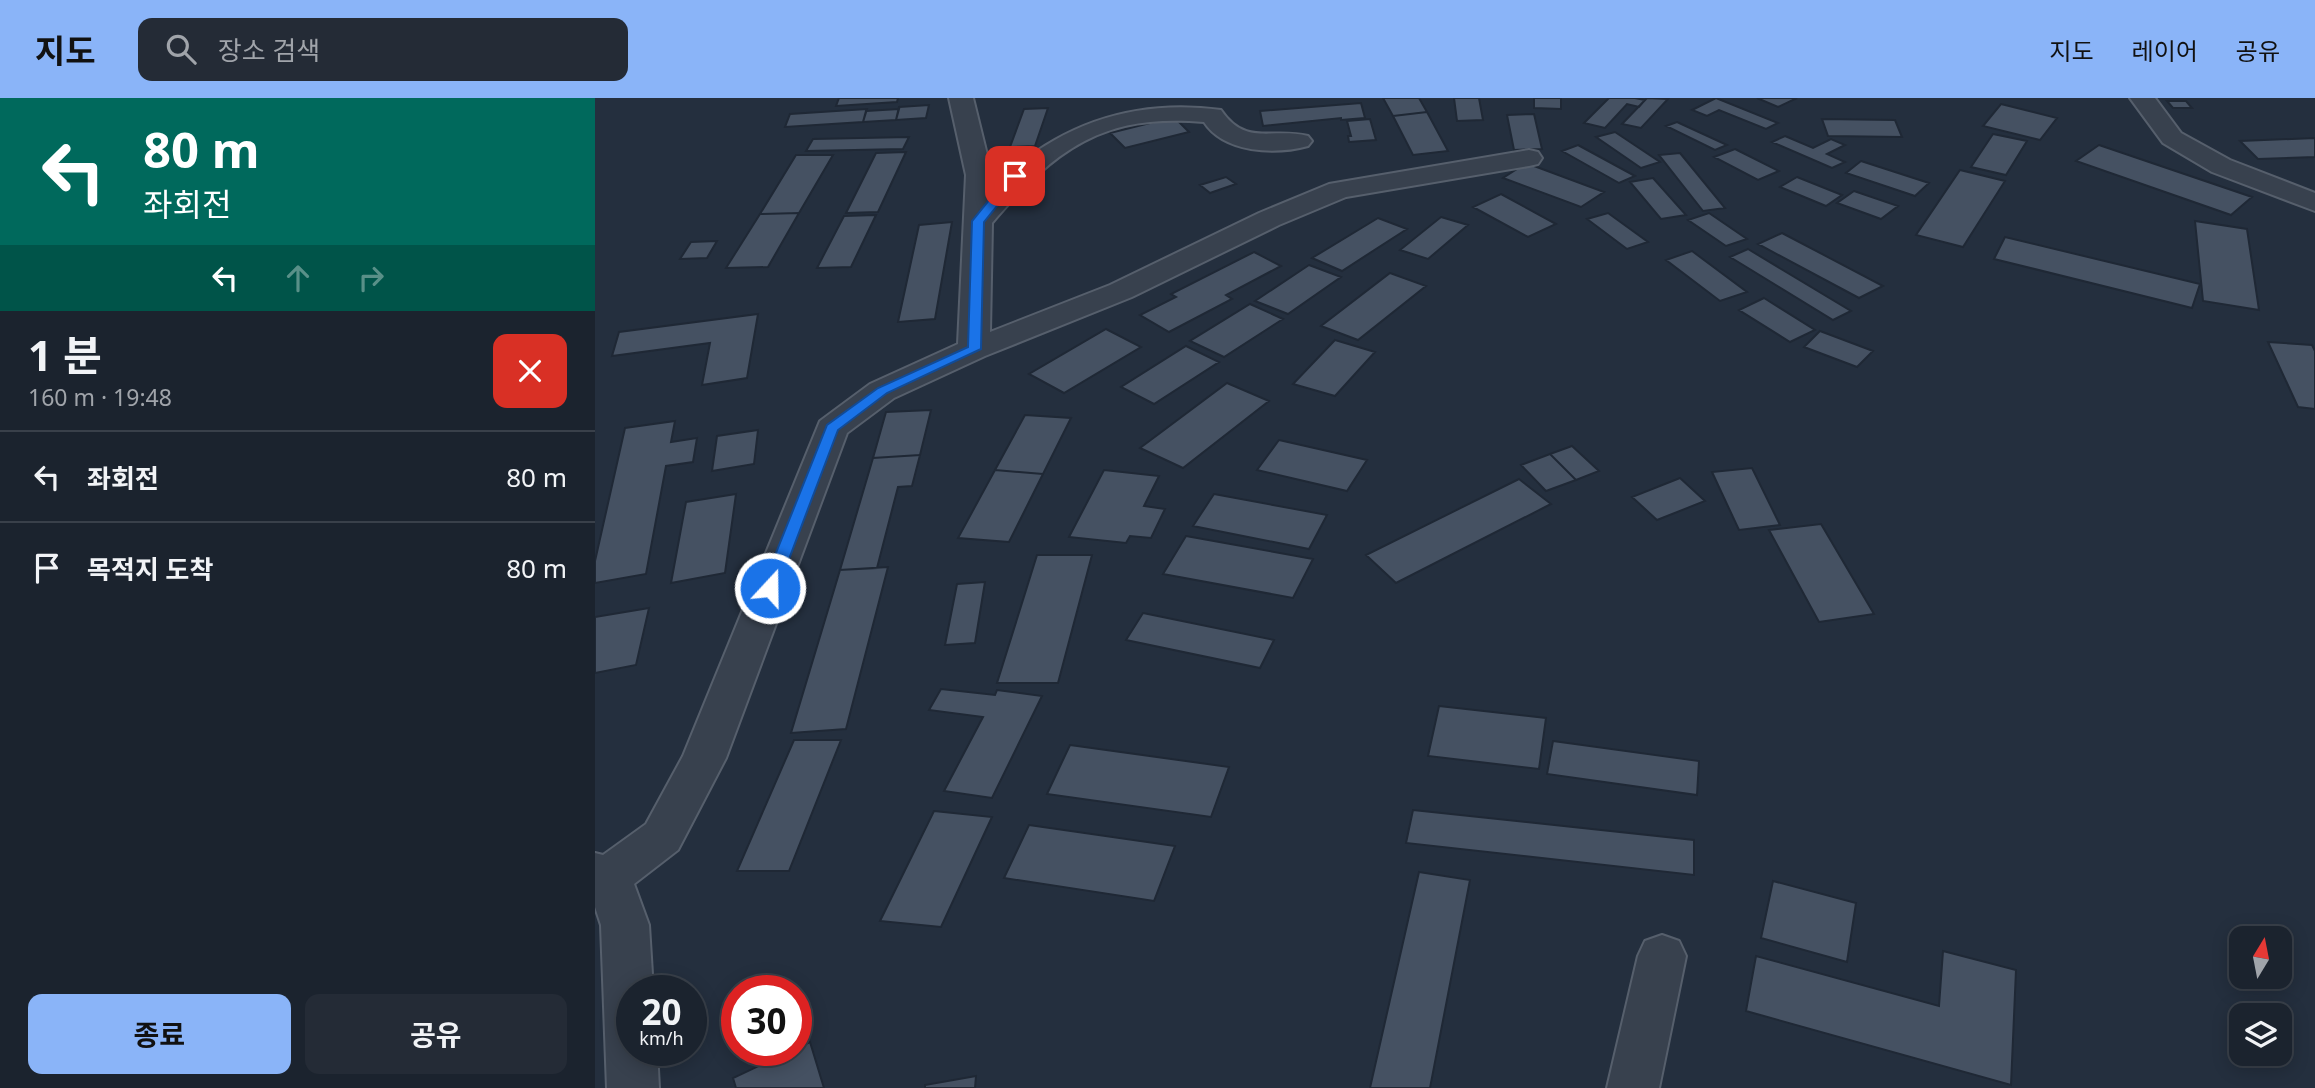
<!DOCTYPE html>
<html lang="ko">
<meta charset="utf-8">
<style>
:root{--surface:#1b232e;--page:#242b36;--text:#f1f3f6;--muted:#a0a4aa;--line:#39404a;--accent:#8ab4f8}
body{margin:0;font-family:"Noto Sans","Noto Sans KR",sans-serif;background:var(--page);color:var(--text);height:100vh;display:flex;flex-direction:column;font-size:26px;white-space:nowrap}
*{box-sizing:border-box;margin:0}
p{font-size:23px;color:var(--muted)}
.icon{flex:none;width:38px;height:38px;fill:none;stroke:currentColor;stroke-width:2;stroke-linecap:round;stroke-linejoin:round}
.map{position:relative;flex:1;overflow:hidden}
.side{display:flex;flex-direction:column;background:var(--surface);width:595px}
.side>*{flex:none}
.hud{background:#00695c;color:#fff;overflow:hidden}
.needle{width:46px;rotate:10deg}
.buttons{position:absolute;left:1634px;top:828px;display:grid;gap:14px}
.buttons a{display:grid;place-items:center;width:63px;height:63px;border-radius:14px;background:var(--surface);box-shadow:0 4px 18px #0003,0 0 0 2px var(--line);font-size:35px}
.speed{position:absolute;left:21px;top:877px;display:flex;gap:14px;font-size:35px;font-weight:700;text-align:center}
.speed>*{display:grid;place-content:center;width:91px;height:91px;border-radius:50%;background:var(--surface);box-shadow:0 4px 18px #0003,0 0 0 2px var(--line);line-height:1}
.speed small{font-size:18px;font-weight:400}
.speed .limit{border:10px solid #d22;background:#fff;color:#111}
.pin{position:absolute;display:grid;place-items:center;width:60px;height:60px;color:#fff;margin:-30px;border-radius:14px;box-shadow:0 4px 10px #0006}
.me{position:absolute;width:77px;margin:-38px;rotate:21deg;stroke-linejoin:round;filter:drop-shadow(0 0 5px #0008)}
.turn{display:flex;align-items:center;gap:24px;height:147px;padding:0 28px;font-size:32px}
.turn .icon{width:91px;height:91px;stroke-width:2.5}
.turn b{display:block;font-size:49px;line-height:60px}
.lanes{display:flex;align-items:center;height:66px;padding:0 28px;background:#0003;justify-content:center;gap:35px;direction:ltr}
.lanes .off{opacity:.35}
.round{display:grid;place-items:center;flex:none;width:74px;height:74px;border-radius:14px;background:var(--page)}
.head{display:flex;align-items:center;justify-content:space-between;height:119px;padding:0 28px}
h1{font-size:42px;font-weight:700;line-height:52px}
.button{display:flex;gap:14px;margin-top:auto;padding:14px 28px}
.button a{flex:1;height:80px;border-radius:14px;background:var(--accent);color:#111;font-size:28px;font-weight:700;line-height:80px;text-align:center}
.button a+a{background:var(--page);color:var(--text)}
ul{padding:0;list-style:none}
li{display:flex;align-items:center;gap:21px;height:91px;padding:0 28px;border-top:2px solid var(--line)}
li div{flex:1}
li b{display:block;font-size:26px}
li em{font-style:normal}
header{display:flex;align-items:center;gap:42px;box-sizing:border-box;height:98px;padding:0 35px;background:var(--accent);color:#111}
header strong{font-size:33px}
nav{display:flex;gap:38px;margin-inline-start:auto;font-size:24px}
.search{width:490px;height:63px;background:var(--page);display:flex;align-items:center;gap:18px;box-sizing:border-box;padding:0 24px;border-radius:14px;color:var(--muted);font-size:26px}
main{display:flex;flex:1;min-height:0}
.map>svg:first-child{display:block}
</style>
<header>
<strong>지도</strong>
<div class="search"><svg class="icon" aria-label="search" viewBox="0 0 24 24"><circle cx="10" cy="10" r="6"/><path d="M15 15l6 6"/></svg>장소 검색</div>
<nav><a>지도</a><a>레이어</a><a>공유</a></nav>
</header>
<main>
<section class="side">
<div class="hud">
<div class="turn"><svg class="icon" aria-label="left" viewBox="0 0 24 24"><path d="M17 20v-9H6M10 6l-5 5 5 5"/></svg><div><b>80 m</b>좌회전</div></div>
<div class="lanes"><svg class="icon" aria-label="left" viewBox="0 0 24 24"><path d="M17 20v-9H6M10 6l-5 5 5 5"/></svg><svg class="icon off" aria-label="ahead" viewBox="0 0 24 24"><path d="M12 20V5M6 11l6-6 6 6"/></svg><svg class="icon off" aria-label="right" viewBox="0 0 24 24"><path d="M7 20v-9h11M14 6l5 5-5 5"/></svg></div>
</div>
<div class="head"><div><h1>1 분</h1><p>160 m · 19:48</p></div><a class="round" style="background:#d93025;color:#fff"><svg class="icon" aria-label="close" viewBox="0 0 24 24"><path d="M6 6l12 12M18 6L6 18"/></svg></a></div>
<ul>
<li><svg class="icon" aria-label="left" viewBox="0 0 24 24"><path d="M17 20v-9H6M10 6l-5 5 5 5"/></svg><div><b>좌회전</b></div><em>80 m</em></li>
<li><svg class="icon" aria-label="arrive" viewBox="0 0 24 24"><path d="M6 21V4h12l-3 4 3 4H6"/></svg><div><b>목적지 도착</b></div><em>80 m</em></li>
</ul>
<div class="button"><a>종료</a><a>공유</a></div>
</section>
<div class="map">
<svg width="1720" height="990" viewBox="0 0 1720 990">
<rect width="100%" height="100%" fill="#242f3e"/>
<path fill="#455162" stroke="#1f2835" stroke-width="2" d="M 244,0 L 303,0 L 302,4 L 241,8 Z
M 788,0 L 824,0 L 832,14 L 798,18 Z
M 859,0 L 884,0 L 888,22 L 862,23 Z
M 939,0 L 966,0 L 966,11 L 939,10 Z
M 1014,0 L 1040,0 L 1050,2 L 1044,9 L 1032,6 L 1010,30 L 989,25 Z
M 1052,0 L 1073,1 L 1046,30 L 1027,26 Z
M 1121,0 L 1183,25 L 1171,31 L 1124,12 L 1112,18 L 1097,12 Z
M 1162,0 L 1202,0 L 1183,9 Z
M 1572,3 L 1591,3 L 1597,10 L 1578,10 Z
M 766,5 L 770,20 L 746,22 L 746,20 L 668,28 L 665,13 Z
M 1406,6 L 1462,20 L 1445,42 L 1388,28 Z
M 334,7 L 331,20 L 301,22 L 304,9 Z
M 453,10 L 440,48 L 415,49 L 429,11 Z
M 272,11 L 268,24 L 190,29 L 195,16 Z
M 304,11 L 301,22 L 268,24 L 271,13 Z
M 832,14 L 853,53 L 818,57 L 798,18 Z
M 939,16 L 947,51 L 919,52 L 912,17 Z
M 579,19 L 594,34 L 530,50 L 515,35 Z
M 775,21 L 781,42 L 754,44 L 753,38 L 756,38 L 752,23 Z
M 1227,21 L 1300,22 L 1307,39 L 1233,38 Z
M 1082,24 L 1132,47 L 1120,52 L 1071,28 Z
M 1020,34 L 1065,64 L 1046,70 L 1001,39 Z
M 1398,36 L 1432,43 L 1411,77 L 1376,69 Z
M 1190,38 L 1218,50 L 1236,41 L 1250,47 L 1232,56 L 1250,64 L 1237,70 L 1177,44 Z
M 314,39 L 308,51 L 211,53 L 218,41 Z
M 1720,40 L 1720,59 L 1663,61 L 1645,43 Z
M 983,47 L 1040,78 L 1024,85 L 967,53 Z
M 1504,47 L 1657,99 L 1636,117 L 1481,63 Z
M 1140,51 L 1184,73 L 1163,82 L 1119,59 Z
M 311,54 L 283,114 L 251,115 L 281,55 Z
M 1085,55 L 1130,110 L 1108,113 L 1064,57 Z
M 201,57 L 238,57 L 204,115 L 165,116 Z
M 1266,63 L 1334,85 L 1320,98 L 1251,75 Z
M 931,65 L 1009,94 L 986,109 L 908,80 Z
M 1365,72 L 1410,83 L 1368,149 L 1321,137 Z
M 631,79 L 641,86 L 615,95 L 605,87 Z
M 1202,79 L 1247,97 L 1231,108 L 1185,89 Z
M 1058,80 L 1091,117 L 1066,121 L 1035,84 Z
M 1259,93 L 1303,108 L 1286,121 L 1242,105 Z
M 906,96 L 961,126 L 933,139 L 878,109 Z
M 204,115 L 173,169 L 131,170 L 165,116 Z
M 1013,115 L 1053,144 L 1032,151 L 992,121 Z
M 1114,115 L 1152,141 L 1131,148 L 1093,122 Z
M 281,117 L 256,169 L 222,170 L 249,118 Z
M 846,119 L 873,127 L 833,161 L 805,152 Z
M 783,120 L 812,131 L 747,173 L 717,160 Z
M 1600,123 L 1652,131 L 1664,212 L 1608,203 Z
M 357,124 L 340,221 L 303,224 L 324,127 Z
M 1187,135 L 1288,188 L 1264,200 L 1163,146 Z
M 1410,139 L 1605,186 L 1597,210 L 1399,161 Z
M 122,143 L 112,160 L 85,161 L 96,144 Z
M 1153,151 L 1256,213 L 1238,222 L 1135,159 Z
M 1097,153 L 1152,194 L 1125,203 L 1071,162 Z
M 659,154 L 686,168 L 631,197 L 637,201 L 574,234 L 545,217 L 581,199 L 576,196 Z
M 714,167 L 746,179 L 693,216 L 660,203 Z
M 795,175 L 831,188 L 763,242 L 726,228 Z
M 1169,200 L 1220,232 L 1195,244 L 1144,212 Z
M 655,206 L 688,221 L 629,259 L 595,243 Z
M 163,216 L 152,280 L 107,287 L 115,245 L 17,258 L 24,234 Z
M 511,231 L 546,249 L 469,295 L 434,276 Z
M 1225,233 L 1278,253 L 1262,269 L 1209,249 Z
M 740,242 L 780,254 L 740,298 L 698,286 Z
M 1673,244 L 1717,247 L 1720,253 L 1720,311 L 1703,309 Z
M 591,248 L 624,264 L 559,306 L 526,289 Z
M 632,285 L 674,303 L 588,370 L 545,350 Z
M 336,312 L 325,357 L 278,360 L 291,314 Z
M 430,317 L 476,320 L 448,376 L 400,372 Z
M 80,323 L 76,344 L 102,340 L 98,364 L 71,368 L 51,476 L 0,485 L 0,463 L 30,330 Z
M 163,332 L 159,366 L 117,373 L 122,338 Z
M 684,342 L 772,362 L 752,393 L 662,372 Z
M 977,348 L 1004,373 L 981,382 L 955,356 Z
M 955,356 L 981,382 L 951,393 L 926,367 Z
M 325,357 L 317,388 L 303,389 L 282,470 L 245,472 L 278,360 Z
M 1157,370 L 1185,427 L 1144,432 L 1117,374 Z
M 400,372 L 448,376 L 414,444 L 363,440 Z
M 509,372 L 564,378 L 549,408 L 570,411 L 556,440 L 535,438 L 531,445 L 474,439 Z
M 1085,380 L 1110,403 L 1062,422 L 1037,399 Z
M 924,381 L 956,406 L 801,485 L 771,457 Z
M 141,396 L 130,475 L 76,485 L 91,404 Z
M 619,396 L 732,417 L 714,451 L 598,428 Z
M 1226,426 L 1279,516 L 1224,524 L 1174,432 Z
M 591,438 L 718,461 L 698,500 L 568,476 Z
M 442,457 L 497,457 L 463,585 L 402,585 Z
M 293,469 L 251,631 L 196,635 L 245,472 Z
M 390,484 L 380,545 L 350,547 L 362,486 Z
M 54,510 L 41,567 L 0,575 L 0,519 Z
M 548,515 L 679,542 L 665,570 L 531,542 Z
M 346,591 L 400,597 L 402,592 L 447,598 L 397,700 L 349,693 L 388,619 L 334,612 Z
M 844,608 L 951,620 L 944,671 L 833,658 Z
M 199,642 L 246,642 L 194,773 L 142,773 Z
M 958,643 L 1104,663 L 1102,697 L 952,676 Z
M 475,647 L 634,669 L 616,719 L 452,696 Z
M 818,712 L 1099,742 L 1099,777 L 811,745 Z
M 339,713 L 397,719 L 346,829 L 285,823 Z
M 434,727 L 580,748 L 559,803 L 409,780 Z
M 824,774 L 875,782 L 835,990 L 775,990 Z
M 1178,783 L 1261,805 L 1252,864 L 1166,840 Z
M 1348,853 L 1421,872 L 1416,987 L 1151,913 L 1161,858 L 1344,908 Z
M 215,944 L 229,990 L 141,990 L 138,980 Z
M 381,978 L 380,990 L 330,990 L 330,987 Z"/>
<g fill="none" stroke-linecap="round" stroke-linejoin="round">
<g stroke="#565f6c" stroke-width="4">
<path id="minor" d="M 354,0 L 378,0 L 397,77 L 397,90 C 460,28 535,0 626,12 C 651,49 677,29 713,38 L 717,43 L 713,48 C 680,57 629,55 609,24 C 508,15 460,51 397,125 L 395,234 L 515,187 L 664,115 L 734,86 L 934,52 L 943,54 L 947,60 L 943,66 L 934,68 L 751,99 L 684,127 L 537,199 L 390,258 L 299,300 L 252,335 L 131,660 L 83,752 L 39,786 L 54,827 L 58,892 L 37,892 L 37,952 L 62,952 L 64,990 L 12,990 L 6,827 L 0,809 L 0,755 L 8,757 L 51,726 L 88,658 L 225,323 L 275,286 L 363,246 L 371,77 Z
M 1535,0 L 1560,0 L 1586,35 L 1635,62 L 1720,95 L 1720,113 L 1617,74 L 1568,45 Z
M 1067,837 L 1084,843 L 1091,858 L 1064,990 L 1012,990 L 1043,858 L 1050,843 Z"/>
</g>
<use href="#minor" fill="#38414e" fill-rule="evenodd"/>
</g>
<path fill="#1a73e8" stroke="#114b97" stroke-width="2" d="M 416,75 L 426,78 L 389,124 L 386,251 L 292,295 L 243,332 L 183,490 L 175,495 L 169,494 L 167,490 L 232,327 L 283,290 L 373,249 L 377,123 Z"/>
</svg>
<div class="buttons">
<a><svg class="needle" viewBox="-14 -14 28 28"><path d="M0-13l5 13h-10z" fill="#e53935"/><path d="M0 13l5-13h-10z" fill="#a0a4aa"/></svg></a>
<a><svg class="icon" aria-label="layers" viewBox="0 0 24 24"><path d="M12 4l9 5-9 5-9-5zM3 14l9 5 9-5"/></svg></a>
</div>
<div class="speed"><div>20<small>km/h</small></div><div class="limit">30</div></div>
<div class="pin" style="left:420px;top:78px;background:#d93025"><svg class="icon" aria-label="arrive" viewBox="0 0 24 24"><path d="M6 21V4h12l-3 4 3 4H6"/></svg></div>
<svg class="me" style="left:175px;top:490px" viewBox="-20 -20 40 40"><circle r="17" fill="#1a73e8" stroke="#fff" stroke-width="3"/><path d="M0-11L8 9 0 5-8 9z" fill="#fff"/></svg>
</div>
</main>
